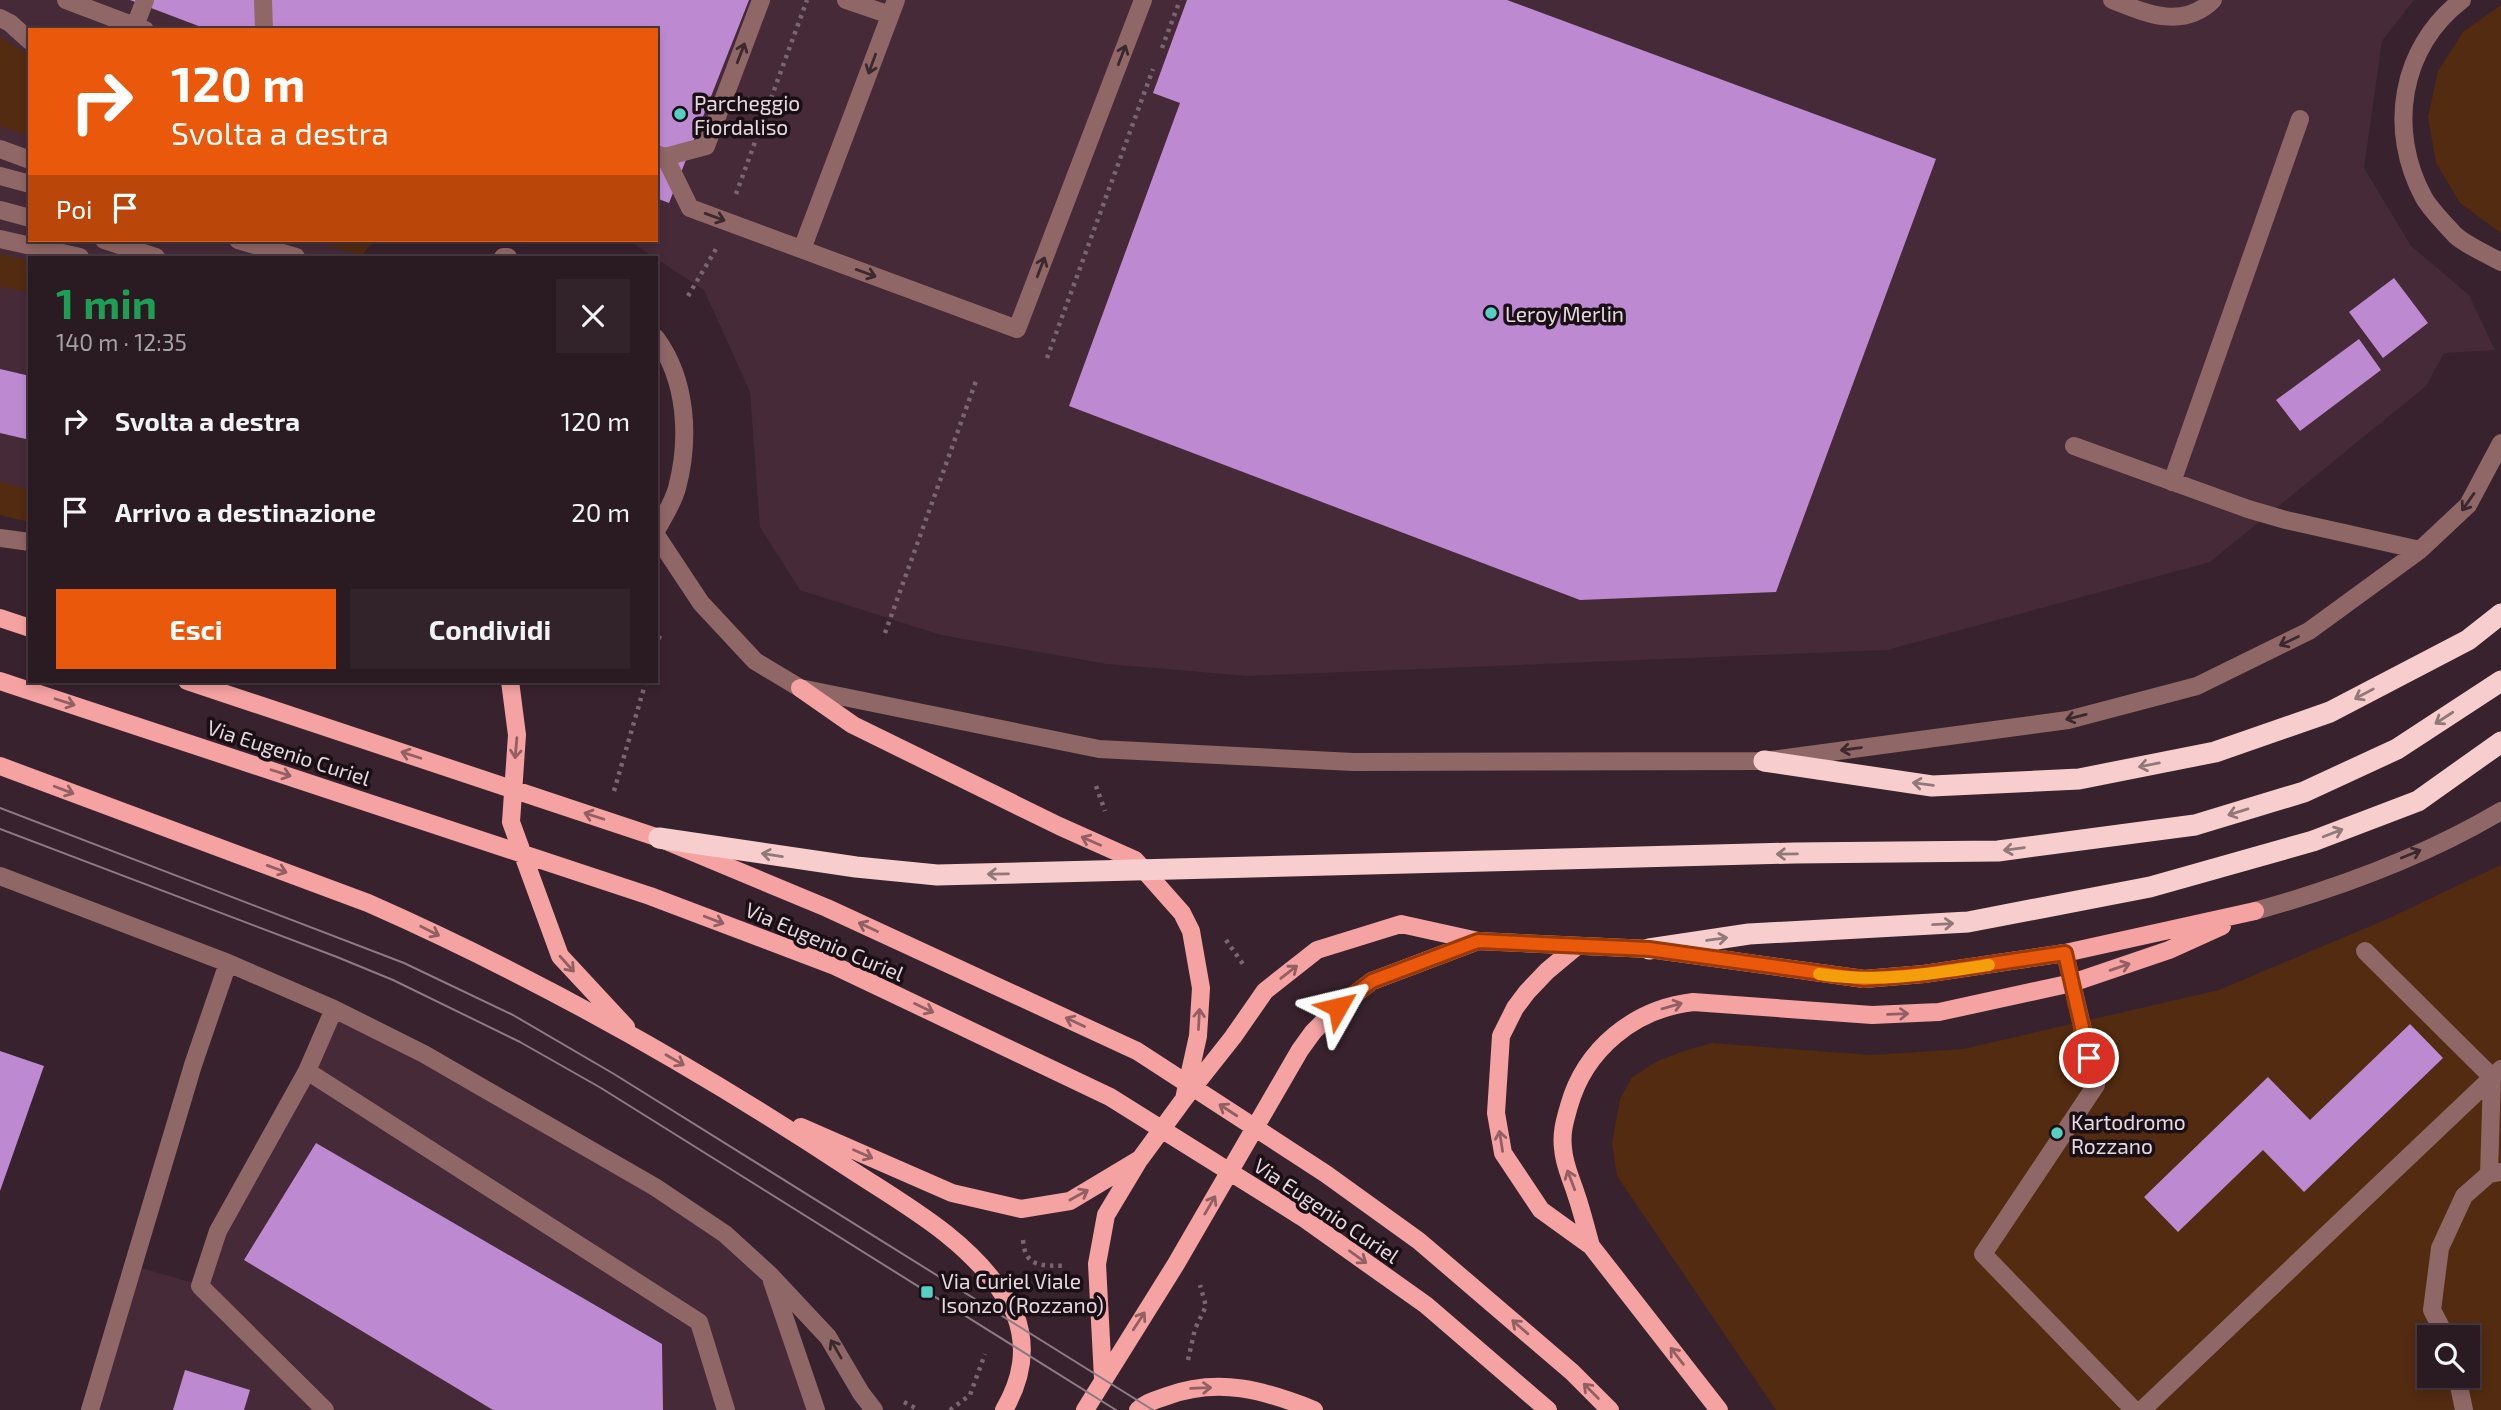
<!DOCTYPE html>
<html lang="it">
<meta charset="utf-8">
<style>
:root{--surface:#2a1a22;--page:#32232a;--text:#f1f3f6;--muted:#a5a1a5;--line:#463840;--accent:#ea580c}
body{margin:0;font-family:"Exo 2",sans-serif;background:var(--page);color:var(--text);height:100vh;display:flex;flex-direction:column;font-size:26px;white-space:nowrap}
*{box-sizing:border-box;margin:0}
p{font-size:23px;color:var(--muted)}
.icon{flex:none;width:38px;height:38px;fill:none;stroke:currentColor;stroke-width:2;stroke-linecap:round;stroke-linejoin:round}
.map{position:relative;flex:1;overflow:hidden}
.details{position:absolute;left:28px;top:256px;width:630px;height:427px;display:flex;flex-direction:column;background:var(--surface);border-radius:0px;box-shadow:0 4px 10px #0003,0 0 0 2px var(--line)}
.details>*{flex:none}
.top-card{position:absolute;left:28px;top:28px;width:630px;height:214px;border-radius:0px;box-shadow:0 4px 10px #0003,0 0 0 2px var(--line);background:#ea580c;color:#fff;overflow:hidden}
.fabs{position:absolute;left:2417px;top:1325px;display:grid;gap:14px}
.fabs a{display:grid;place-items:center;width:63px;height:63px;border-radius:0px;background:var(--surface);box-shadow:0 4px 10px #0003,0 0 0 2px var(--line);font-size:35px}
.pin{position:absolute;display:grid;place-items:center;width:60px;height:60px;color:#fff;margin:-30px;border:4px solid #fff;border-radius:50%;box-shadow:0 2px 7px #0007}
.me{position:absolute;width:77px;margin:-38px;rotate:53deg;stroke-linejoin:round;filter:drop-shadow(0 0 5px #0008)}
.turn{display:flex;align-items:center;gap:24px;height:147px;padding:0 28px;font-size:32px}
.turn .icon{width:91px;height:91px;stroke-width:2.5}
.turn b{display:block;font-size:49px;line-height:60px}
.then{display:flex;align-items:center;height:66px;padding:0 28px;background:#0003;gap:14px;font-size:26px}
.round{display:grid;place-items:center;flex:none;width:74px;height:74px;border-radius:0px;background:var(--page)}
.headline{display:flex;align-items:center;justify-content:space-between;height:119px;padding:0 28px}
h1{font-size:42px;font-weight:700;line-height:52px;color:#1e9e55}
.cta{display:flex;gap:14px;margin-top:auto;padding:14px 28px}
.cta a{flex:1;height:80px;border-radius:0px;background:var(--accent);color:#fff;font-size:28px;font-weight:700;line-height:80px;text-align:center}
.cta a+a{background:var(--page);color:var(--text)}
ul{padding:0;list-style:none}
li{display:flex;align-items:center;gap:21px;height:91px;padding:0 28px}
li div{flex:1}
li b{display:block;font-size:26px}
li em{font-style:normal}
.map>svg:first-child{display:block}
</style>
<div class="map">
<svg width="2501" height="1410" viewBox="0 0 2501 1410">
<rect width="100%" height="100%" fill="#38222d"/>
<path fill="#462a38" d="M 0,0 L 2414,0 L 2382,41 L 2364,168 L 2411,246 L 2469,295 L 2495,350 L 2444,353 L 2426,386 L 2210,562 L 1887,650 L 1248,676 L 1107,664 L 941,635 L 800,590 L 760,527 L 750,392 L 704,290 L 628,240 L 656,240 L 656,30 L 30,30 L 30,240 L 382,240 L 370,245 L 361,257 L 30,257 L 30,522 L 0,515 Z
M 334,1009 L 655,1187 L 770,1275 L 816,1410 L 90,1410 L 134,1266 L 201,1285 Z"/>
<path fill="#522b10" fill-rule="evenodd" d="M 2501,5 L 2501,233 L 2460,203 L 2436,163 L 2428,117 L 2438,71 L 2463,32 Z
M 0,36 L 30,57 L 30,137 L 0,126 Z
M 311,240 L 382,240 L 370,245 L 362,255 Z
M 0,254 L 30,261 L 30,292 L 0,287 Z
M 0,481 L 30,491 L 30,522 L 0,515 Z
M 2501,865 L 2501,1410 L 1776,1410 L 1617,1176 L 1612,1143 L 1620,1099 L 1632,1077 L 1658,1061 L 1684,1051 L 1712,1043 L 1871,1055 L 1963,1049 L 2219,990 L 2387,919 ZM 2429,1337 L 2468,1337 L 2468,1376 L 2429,1376 Z"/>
<path fill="#bd8ad2" d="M 130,0 L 749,0 L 669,203 L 656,198 L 656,30 L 209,30 Z
M 1187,0 L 1507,0 L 1936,159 L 1776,592 L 1580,600 L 1069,406 L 1180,103 L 1153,93 Z
M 2394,278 L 2428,323 L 2383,358 L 2349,312 Z
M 2359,339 L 2381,370 L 2300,431 L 2276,400 Z
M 0,369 L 30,376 L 30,440 L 0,433 Z
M 2410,1024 L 2443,1058 L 2304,1192 L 2263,1150 L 2178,1232 L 2144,1197 L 2268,1077 L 2310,1120 Z
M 0,1051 L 44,1066 L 0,1191 Z
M 316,1143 L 662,1344 L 663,1410 L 493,1410 L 244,1260 Z
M 185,1370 L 250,1390 L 244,1410 L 173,1410 Z"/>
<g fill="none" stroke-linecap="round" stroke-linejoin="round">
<path stroke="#7a6670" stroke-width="4.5" stroke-dasharray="3.5 5" stroke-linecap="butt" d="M 1162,48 L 1180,0
M 736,194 L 807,0
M 688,296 L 716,249
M 1047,358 L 1153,69
M 885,633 L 976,381
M 656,647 L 660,635
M 1096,786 L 1105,811
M 614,791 L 646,681
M 1226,940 L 1245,967
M 1023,1240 C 1025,1269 1043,1265 1067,1266
M 1188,1360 L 1195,1329 L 1206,1306 L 1200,1285
M 904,1402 L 919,1410
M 950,1410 L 970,1395 L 985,1354"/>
<path stroke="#8f6766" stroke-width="18" d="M 66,0 L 145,30
M 263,0 L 264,30
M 846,0 L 890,15
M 2112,0 C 2145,13 2183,30 2213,0
M 2462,0 C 2400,48 2387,130 2424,198 C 2431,210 2445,224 2455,235 C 2467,246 2487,254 2501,262
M 0,18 L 10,23 L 30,41
M 135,26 L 145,0
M 0,149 L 30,160
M 656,154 L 665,157 L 690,208 L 1017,329 L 1143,0
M 665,157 L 706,146 L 761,0
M 0,176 L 30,184
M 0,210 L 30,218
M 0,239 L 80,257
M 104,240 L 156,257
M 238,240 L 296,257
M 802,249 L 896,0
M 503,257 L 508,257
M 656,338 C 687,380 690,439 677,488 C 673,503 663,518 656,531
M 2074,446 L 2248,509 L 2286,520 L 2420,550
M 2172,482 L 2300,119
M 656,535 L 701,603 L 755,661 L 800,688 L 1099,749 L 1353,762 L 1764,761 L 2068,720 L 2197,686 L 2309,631 L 2420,550 L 2468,505 L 2501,443
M 0,538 L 30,542
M 0,876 L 228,963 L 334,1009 L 424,1054 L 655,1187 L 725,1234 L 770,1275 L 828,1337 L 861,1393 L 874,1410
M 2255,911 C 2338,888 2427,855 2501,811
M 2365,951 L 2492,1077 L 2489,1174
M 2065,953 L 2096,1085 L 1983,1254 L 2134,1410
M 334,1009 L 307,1071 L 699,1322 L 726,1410
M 307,1071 L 218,1231 L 200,1286 L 325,1410
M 772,1281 L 816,1410
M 2446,1337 L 2432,1310 L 2440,1248 L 2464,1196 L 2489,1174 L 2501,1172
M 2457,1376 L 2464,1410
M 90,1410 L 193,1065 L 228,963
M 2142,1410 L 2501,1069"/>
<path stroke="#f5a3a2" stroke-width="18" d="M 0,618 L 30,628
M 0,681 L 650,896 L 835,966 L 1110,1097 L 1302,1217 L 1426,1305 L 1548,1410
M 187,681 L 659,838 L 827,908 L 1137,1051 L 1326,1174 L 1419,1241 L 1572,1372 L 1610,1410
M 510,681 L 517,735 L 511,822 L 560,956 L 626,1027
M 800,688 L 853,725 L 1059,826 L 1135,860 L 1182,913 L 1191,931 L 1201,988 L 1198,1036 L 1184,1099 L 1140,1159 L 1070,1201 L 1021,1209 L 952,1193 L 801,1127
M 0,766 L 368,903 C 536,977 697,1068 850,1169 C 905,1205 968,1239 1004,1296 C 1008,1302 1013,1308 1015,1314 C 1028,1348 1022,1379 1004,1410
M 1577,946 L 1547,971 L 1527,992 L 1515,1008 L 1501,1036 L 1496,1113 L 1503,1153 L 1541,1210 L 1591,1246 L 1719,1410
M 1184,1099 L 1233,1037 L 1265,991 L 1317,950 L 1401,924 L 1478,941 L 1649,949 L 1864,979 L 1924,974 L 2065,953 L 2255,911
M 1591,1246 C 1586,1229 1582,1211 1576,1194 C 1571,1178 1564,1165 1563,1148 C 1561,1133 1565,1120 1569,1106 C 1585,1049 1634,1009 1693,1002 L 1872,1015 L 1939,1012 L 2072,983 L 2169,950 L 2222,926
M 1103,1378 L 1097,1264 L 1106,1215 L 1139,1160
M 1085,1410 L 1176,1264 L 1300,1050 L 1313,1032 L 1338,1007 L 1372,981 L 1478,941
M 1138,1410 C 1146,1402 1156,1400 1167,1396 C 1219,1377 1264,1390 1314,1410"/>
<path stroke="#f7cecd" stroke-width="21" d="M 1764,761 L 1932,786 L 2079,779 L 2215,752 L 2330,712 L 2468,640 L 2501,614
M 659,838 L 856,867 L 937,875 L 1794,853 L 1998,851 L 2195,825 L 2304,792 L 2397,749 L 2501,681
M 1649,949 L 1749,934 L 1968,922 L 2150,887 L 2313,841 L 2418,801 L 2501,742"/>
<path stroke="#8d7a83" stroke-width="2" d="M 0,808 L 404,963 L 513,1015 L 614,1074 L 1153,1410
M 0,829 L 337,957 L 393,980 L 520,1042 L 601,1088 L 1116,1410"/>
</g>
<defs><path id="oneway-shaft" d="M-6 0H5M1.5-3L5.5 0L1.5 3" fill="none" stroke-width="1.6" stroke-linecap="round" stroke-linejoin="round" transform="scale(1.75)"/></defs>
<g stroke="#3c292d">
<use href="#oneway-shaft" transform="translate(741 53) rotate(-69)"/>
<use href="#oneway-shaft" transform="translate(1122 55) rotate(-69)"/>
<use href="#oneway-shaft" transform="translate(872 64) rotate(110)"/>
<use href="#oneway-shaft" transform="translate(715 217) rotate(20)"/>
<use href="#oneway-shaft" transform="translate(1041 267) rotate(-69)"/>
<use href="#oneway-shaft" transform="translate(866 273) rotate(20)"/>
<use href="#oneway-shaft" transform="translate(2468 502) rotate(125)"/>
<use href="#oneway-shaft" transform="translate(2289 641) rotate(154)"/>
<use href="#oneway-shaft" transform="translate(2076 717) rotate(166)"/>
<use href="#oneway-shaft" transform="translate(1851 749) rotate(172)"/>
<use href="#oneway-shaft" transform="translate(2411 854) rotate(-22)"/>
<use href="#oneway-shaft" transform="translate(836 1349) rotate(-120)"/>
</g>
<g stroke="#93787a">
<use href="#oneway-shaft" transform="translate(2364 694) rotate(152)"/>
<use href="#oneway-shaft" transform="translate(2444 718) rotate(147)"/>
<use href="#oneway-shaft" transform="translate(2149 765) rotate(169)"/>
<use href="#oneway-shaft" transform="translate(1923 784) rotate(-173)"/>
<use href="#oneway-shaft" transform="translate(2238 812) rotate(163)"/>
<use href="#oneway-shaft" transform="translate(2333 833) rotate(-21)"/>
<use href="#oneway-shaft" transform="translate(2014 849) rotate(172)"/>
<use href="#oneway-shaft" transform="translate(1787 854) rotate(179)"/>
<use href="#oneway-shaft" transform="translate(772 855) rotate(-171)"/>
<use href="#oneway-shaft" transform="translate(998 874) rotate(179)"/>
<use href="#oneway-shaft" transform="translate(1943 924) rotate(-3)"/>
<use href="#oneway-shaft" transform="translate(1717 939) rotate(-8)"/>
</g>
<g stroke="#926062">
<use href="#oneway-shaft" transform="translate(65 702) rotate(18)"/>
<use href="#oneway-shaft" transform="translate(516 748) rotate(95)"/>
<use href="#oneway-shaft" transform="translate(411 755) rotate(-162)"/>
<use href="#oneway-shaft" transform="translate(281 773) rotate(18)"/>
<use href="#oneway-shaft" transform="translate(64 790) rotate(21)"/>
<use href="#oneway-shaft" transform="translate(594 816) rotate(-162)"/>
<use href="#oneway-shaft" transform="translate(1091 841) rotate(-156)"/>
<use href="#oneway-shaft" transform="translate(277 869) rotate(20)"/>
<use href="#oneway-shaft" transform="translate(714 920) rotate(21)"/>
<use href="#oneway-shaft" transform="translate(868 927) rotate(-155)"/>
<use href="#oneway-shaft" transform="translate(430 931) rotate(27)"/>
<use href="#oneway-shaft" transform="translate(567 964) rotate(48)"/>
<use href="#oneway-shaft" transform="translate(2120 967) rotate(-19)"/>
<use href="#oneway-shaft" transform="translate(1289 972) rotate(-38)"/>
<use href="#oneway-shaft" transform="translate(1672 1006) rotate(-16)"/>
<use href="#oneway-shaft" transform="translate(924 1008) rotate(25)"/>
<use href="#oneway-shaft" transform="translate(1898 1014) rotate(-2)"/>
<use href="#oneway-shaft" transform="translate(1199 1019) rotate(-87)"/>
<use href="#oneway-shaft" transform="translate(1075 1022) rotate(-155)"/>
<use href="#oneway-shaft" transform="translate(675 1060) rotate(30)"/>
<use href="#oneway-shaft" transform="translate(1228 1110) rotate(-147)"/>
<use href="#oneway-shaft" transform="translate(1501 1141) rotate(-99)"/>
<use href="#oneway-shaft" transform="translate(863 1154) rotate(24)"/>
<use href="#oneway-shaft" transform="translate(1571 1180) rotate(-111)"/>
<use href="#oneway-shaft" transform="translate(1079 1195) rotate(-29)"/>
<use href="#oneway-shaft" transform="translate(1210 1205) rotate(-60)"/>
<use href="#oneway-shaft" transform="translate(1358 1257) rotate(36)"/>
<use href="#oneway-shaft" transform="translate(1139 1321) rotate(-57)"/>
<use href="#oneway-shaft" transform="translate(1520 1327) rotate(-139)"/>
<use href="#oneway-shaft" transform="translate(1677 1356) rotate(-128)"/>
<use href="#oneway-shaft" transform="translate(1201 1388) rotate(-2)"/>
<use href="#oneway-shaft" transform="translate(1591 1391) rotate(-135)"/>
</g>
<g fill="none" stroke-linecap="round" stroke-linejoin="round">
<g stroke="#983908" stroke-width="18">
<path id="route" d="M 1338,1007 L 1372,981 L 1478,941 L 1649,949 L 1864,979 L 1924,974 L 2065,953 L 2089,1058"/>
</g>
<use href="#route" stroke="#ea580c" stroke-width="12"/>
<path stroke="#f59e0b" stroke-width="12" d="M 1819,974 C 1877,983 1931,974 1989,965"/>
</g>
<g fill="#57cec2" stroke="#190f14" stroke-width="2.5">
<circle cx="680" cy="114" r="7"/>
<circle cx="1491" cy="313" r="7"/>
<circle cx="2057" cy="1133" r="7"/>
<rect x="920" y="1285" width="14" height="14" rx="3.5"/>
</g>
<g text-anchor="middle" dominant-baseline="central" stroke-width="7" stroke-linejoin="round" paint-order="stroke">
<g font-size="21" fill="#e7d8df" stroke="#190f14" text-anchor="start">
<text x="694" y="102">Parcheggio<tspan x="694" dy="24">Fiordaliso</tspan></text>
<text x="1505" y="313">Leroy Merlin</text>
<text x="2071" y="1121">Kartodromo<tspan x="2071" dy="24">Rozzano</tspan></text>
<text x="941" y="1280">Via Curiel Viale<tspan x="941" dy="24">Isonzo (Rozzano)</tspan></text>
</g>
<g font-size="21" fill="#e7d8df" stroke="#190f14">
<text transform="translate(289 752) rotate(18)">Via Eugenio Curiel</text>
<text transform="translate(825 941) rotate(23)">Via Eugenio Curiel</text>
<text transform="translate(1327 1210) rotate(34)">Via Eugenio Curiel</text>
</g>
</g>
</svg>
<div class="fabs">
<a><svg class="icon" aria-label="search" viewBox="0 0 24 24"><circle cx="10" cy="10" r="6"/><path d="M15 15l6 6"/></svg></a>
</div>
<div class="pin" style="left:2089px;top:1058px;background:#d93025"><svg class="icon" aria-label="arrive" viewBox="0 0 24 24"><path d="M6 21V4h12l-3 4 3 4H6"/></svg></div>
<svg class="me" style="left:1338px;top:1007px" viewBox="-20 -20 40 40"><path d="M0-17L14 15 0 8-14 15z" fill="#ea580c" stroke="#fff" stroke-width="4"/></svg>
<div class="top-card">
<div class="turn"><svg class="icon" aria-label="right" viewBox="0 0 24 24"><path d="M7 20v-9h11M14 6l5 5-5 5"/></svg><div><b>120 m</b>Svolta a destra</div></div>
<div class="then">Poi<svg class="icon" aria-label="arrive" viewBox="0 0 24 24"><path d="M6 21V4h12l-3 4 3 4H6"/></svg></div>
</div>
<section class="details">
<div class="headline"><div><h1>1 min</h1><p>140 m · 12:35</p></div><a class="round"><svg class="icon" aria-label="close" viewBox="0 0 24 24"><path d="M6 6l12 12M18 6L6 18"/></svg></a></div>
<ul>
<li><svg class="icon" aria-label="right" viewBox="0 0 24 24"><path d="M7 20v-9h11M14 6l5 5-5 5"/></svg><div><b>Svolta a destra</b></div><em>120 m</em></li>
<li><svg class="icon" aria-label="arrive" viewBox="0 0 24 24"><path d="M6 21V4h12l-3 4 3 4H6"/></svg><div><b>Arrivo a destinazione</b></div><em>20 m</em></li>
</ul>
<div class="cta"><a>Esci</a><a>Condividi</a></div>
</section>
</div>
